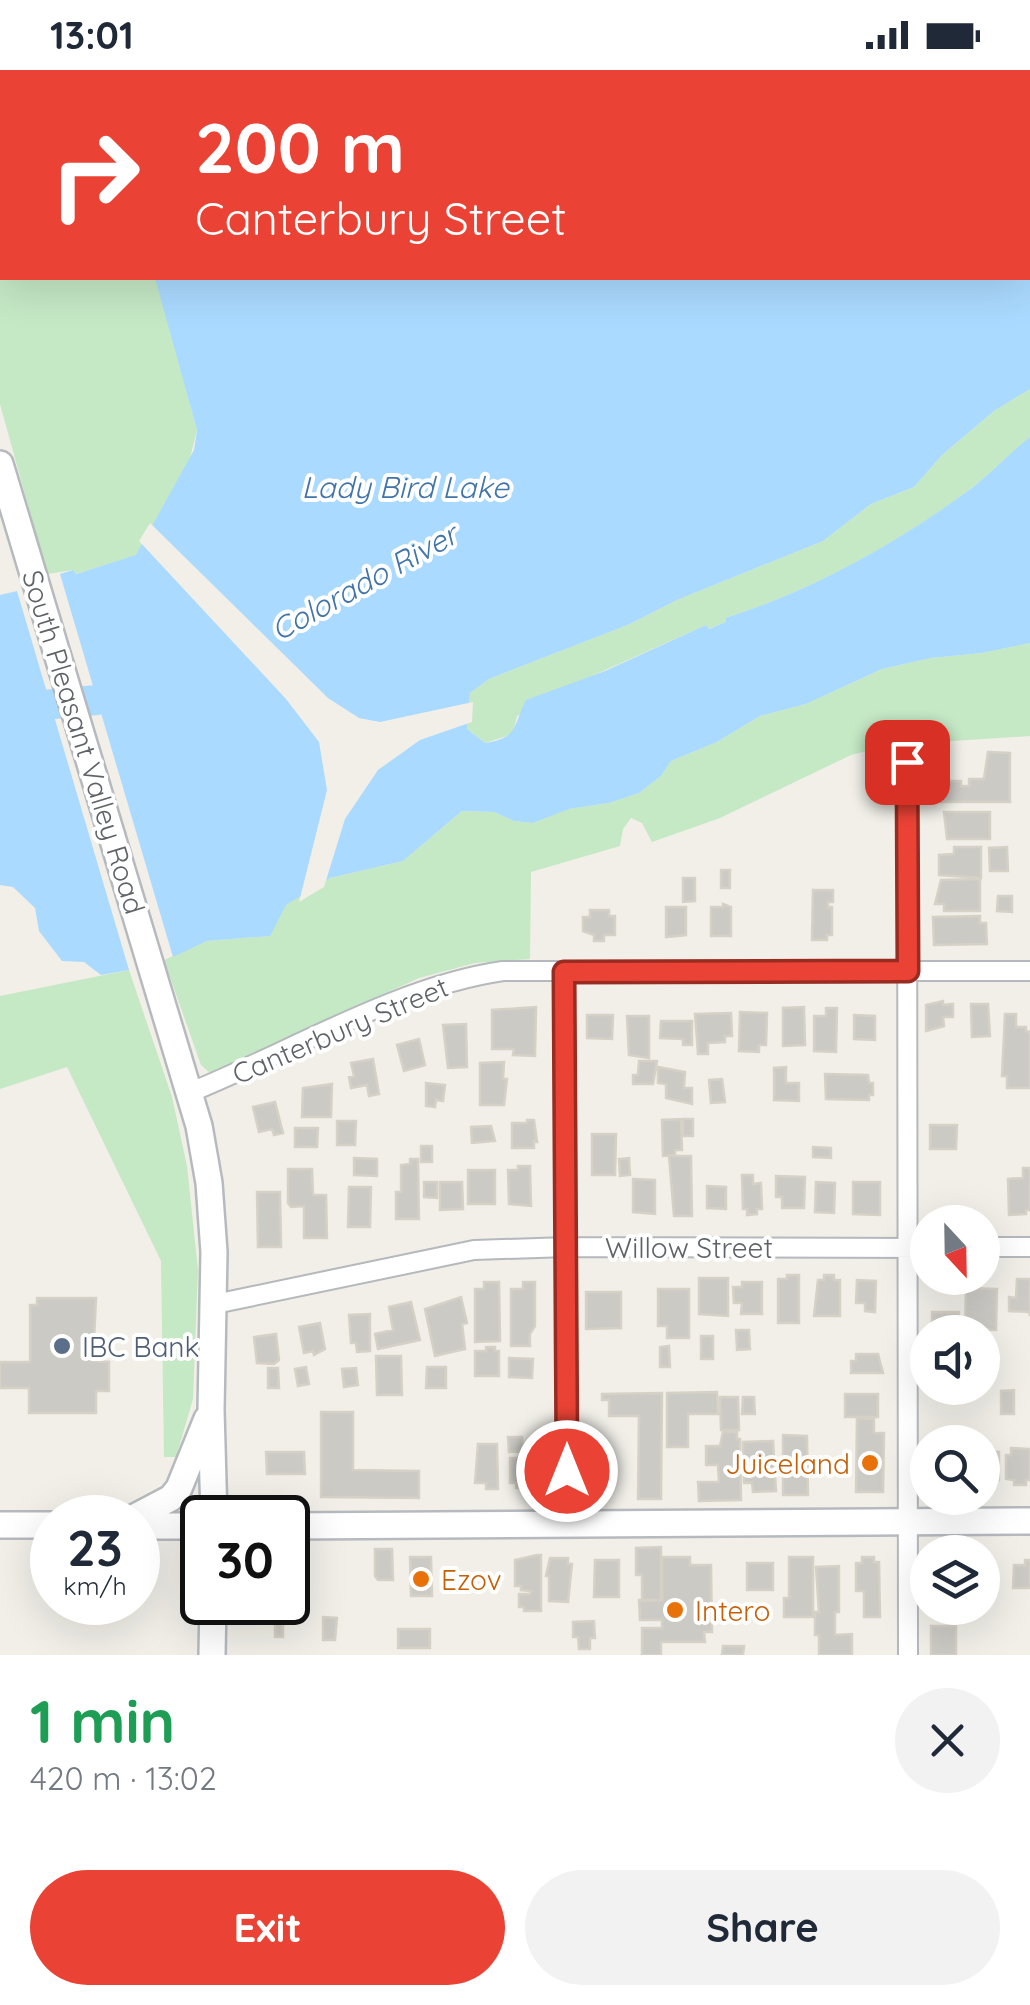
<!DOCTYPE html>
<meta charset="utf-8">
<style>
:root{--surface:#fff;--page:#f2f2f3;--text:#1f2937;--muted:#747a83;--accent:#ea4335}
body{margin:0;font-family:Quicksand,sans-serif;background:var(--page);color:var(--text);height:100vh;display:flex;flex-direction:column;font-size:38px;white-space:nowrap}
*{box-sizing:border-box;margin:0}
p{font-size:32px;color:var(--muted)}
.icon{flex:none;width:55px;height:55px;fill:none;stroke:currentColor;stroke-width:2;stroke-linecap:round;stroke-linejoin:round}
.map{position:relative;height:1585px;overflow:hidden}
.details{display:flex;flex-direction:column;background:var(--surface);flex:1}
.details>*{flex:none}
.guide{position:absolute;left:0px;top:0px;width:1030px;height:210px;box-shadow:0 10px 40px #0002;background:#ea4335;color:#fff;overflow:hidden}
.needle{width:65px;rotate:158deg}
.controls{position:absolute;left:910px;top:1135px;display:grid;gap:20px}
.controls a{display:grid;place-items:center;width:90px;height:90px;border-radius:50%;background:var(--surface);box-shadow:0 10px 40px #0002;font-size:50px}
.speed{position:absolute;left:30px;top:1425px;display:flex;gap:20px;font-size:50px;font-weight:700;text-align:center}
.speed>*{display:grid;place-content:center;width:130px;height:130px;border-radius:50%;background:var(--surface);box-shadow:0 10px 40px #0002;line-height:1}
.speed small{font-size:25px;font-weight:400}
.speed .limit{border:5px solid #111;border-radius:15px;background:#fff;color:#111}
.pin{position:absolute;display:grid;place-items:center;width:85px;height:85px;color:#fff;margin:-42px;border-radius:20px;box-shadow:0 5px 15px #0006}
.me{position:absolute;width:110px;margin:-55px;rotate:0deg;stroke-linejoin:round;filter:drop-shadow(0 0 8px #0008)}
.turn{display:flex;align-items:center;gap:35px;height:210px;padding:0 30px;font-size:45px}
.turn .icon{width:130px;height:130px;stroke-width:2.5}
.turn b{display:block;font-size:70px;line-height:85px}
.round{display:grid;place-items:center;flex:none;width:105px;height:105px;border-radius:52px;background:var(--page)}
.head{display:flex;align-items:center;justify-content:space-between;height:170px;padding:0 30px}
h1{font-size:60px;font-weight:700;line-height:75px;color:#1e9e55}
.action{display:flex;gap:20px;margin-top:auto;padding:20px 30px}
.action a{flex:1;height:115px;border-radius:60px;background:var(--accent);color:#fff;font-size:40px;font-weight:700;line-height:115px;text-align:center}
.action a+a{background:var(--page);color:var(--text)}
.status{display:flex;justify-content:space-between;align-items:center;height:70px;padding:0 50px;background:var(--surface);direction:ltr}
.status svg{height:28px;fill:currentColor}
.map>svg:first-child{display:block}
</style>
<div class="status"><b>13:01</b><svg viewBox="0 0 49 12"><path d="M0 12V9h3v3zM5 12V6h3v6zM10 12V3h3v9zM15 12V0h3v12zM26 1h20v11H26zM47 4h2v5h-2z"/></svg></div>
<div class="map">
<svg width="1030" height="1585" viewBox="0 0 1030 1585">
<rect width="100%" height="100%" fill="#f1efe8"/>
<path fill="#c5e8c5" d="M 0,0 L 115,0 L 2,2 L 2,208 L 156,208 L 197,360 L 189,392 L 138,485 L 75,504 L 73,500 L 47,504 L 0,334 Z
M 1030,319 L 1030,367 C 1008,385 988,407 965,423 C 893,476 811,521 725,548 L 726,552 L 708,559 L 706,555 L 583,610 L 517,646 L 513,664 L 485,673 L 467,659 L 470,623 L 489,609 L 630,554 L 677,530 L 823,471 L 871,434 L 914,417 L 942,385 L 994,341 Z
M 1030,573 L 1030,666 L 891,675 L 851,685 L 720,748 L 652,772 L 642,753 L 631,748 L 623,759 L 620,776 L 531,802 L 530,889 L 475,893 L 419,908 L 210,1003 L 201,995 L 164,890 L 207,871 L 269,866 L 285,835 L 330,808 L 403,791 L 462,741 L 494,742 L 514,751 L 533,753 L 568,739 L 609,733 L 639,723 L 661,706 L 671,691 L 717,672 L 760,646 L 806,634 L 882,599 L 931,588 L 982,583 Z
M 129,900 L 172,1027 L 187,1096 L 198,1200 L 193,1329 L 176,1387 L 164,1387 L 161,1191 L 67,997 L 0,1019 L 0,926 Z"/>
<path fill="#aadaff" d="M 99,0 L 1030,0 L 1030,319 L 994,341 L 942,385 L 914,417 L 871,434 L 823,471 L 677,530 L 630,554 L 489,609 L 470,623 L 467,659 L 485,673 C 519,667 512,658 526,630 L 605,601 L 706,555 L 709,559 L 726,552 L 725,548 C 811,521 892,476 965,423 C 988,407 1007,385 1030,367 L 1030,573 L 982,583 L 931,588 L 882,599 L 806,634 L 760,646 L 717,672 L 671,691 L 661,706 L 639,723 L 609,733 L 569,739 L 533,753 L 514,751 L 494,742 L 462,741 L 403,791 L 330,808 L 286,835 L 270,866 L 207,871 L 173,887 L 60,504 L 73,500 L 76,504 L 136,485 L 194,380 L 197,360 L 155,208 L 1028,208 L 1028,2 Z
M 17,521 L 129,900 L 101,905 L 84,892 L 62,891 L 39,861 L 35,838 L 13,817 L 0,815 L 0,525 Z"/>
<path fill="#f1efe8" d="M 150,453 L 328,628 L 359,648 L 380,652 L 473,632 L 472,652 L 420,670 L 378,700 L 345,749 L 324,817 L 299,832 L 327,720 L 319,672 L 286,629 L 139,471 Z"/>
<g fill="none" stroke-linecap="round" stroke-linejoin="round">
<path stroke="#aadaff" stroke-width="30" d="M 0,639 L 97,630 L 134,616"/>
</g>
<path fill="#cccac5" stroke="#d6d1c6" stroke-width="2.5" d="M 988,682 L 1010,683 L 1010,732 L 941,732 L 941,711 L 961,711 L 961,716 L 969,716 L 969,709 L 984,709 Z
M 944,742 L 990,742 L 990,769 L 947,769 Z
M 954,777 L 981,777 L 981,808 L 939,805 L 939,785 L 954,784 Z
M 1007,777 L 1008,801 L 990,801 L 989,778 Z
M 721,800 L 730,800 L 730,818 L 721,818 Z
M 683,808 L 695,808 L 695,831 L 683,832 Z
M 980,809 L 980,841 L 944,841 L 944,834 L 935,834 L 941,810 Z
M 813,820 L 833,820 L 833,832 L 828,832 L 828,837 L 832,837 L 832,865 L 827,865 L 827,870 L 812,870 Z
M 998,826 L 1012,826 L 1012,842 L 997,841 Z
M 723,834 L 731,837 L 731,866 L 711,866 L 711,837 L 723,837 Z
M 666,837 L 686,837 L 686,865 L 666,867 Z
M 590,840 L 609,840 L 609,846 L 615,846 L 615,865 L 604,865 L 604,871 L 594,871 L 594,865 L 583,861 L 583,847 L 590,847 Z
M 980,846 L 980,853 L 986,853 L 987,874 L 934,875 L 933,847 Z
M 943,931 L 943,935 L 953,934 L 953,947 L 943,947 L 944,956 L 926,961 L 926,935 Z
M 971,934 L 988,934 L 990,966 L 972,967 Z
M 536,937 L 535,986 L 513,985 L 514,979 L 492,979 L 492,940 Z
M 804,937 L 805,975 L 783,976 L 783,938 Z
M 826,938 L 837,938 L 836,982 L 814,981 L 814,946 L 826,946 Z
M 740,942 L 767,943 L 766,975 L 759,975 L 759,982 L 739,981 Z
M 731,943 L 732,966 L 725,966 L 725,972 L 708,973 L 708,984 L 698,984 L 695,944 Z
M 1005,944 L 1016,944 L 1016,957 L 1026,957 L 1026,961 L 1030,962 L 1030,1018 L 1007,1018 L 1007,1006 L 1002,1006 Z
M 587,945 L 613,945 L 612,969 L 587,968 Z
M 854,945 L 875,946 L 875,970 L 854,969 Z
M 627,946 L 649,946 L 649,988 L 629,985 Z
M 661,951 L 692,951 L 692,975 L 683,975 L 683,969 L 660,968 Z
M 466,954 L 467,997 L 448,998 L 443,955 Z
M 419,969 L 425,995 L 404,1001 L 397,975 Z
M 373,989 L 379,1024 L 369,1026 L 367,1015 L 351,1018 L 349,1007 L 354,1006 L 351,993 Z
M 639,991 L 657,991 L 653,1014 L 633,1014 L 633,1005 L 638,1005 Z
M 504,992 L 503,1009 L 507,1009 L 504,1035 L 480,1035 L 480,993 Z
M 658,997 L 685,1002 L 684,1018 L 692,1018 L 692,1034 L 666,1028 L 666,1014 L 658,1013 Z
M 786,997 L 786,1013 L 799,1013 L 799,1031 L 774,1030 L 774,998 Z
M 825,1004 L 868,1005 L 869,1013 L 873,1013 L 873,1025 L 869,1025 L 869,1030 L 826,1029 Z
M 722,1009 L 725,1032 L 711,1033 L 709,1010 Z
M 426,1013 L 445,1015 L 443,1031 L 436,1030 L 435,1037 L 426,1036 Z
M 332,1014 L 331,1047 L 302,1047 L 303,1018 Z
M 275,1032 L 283,1063 L 274,1065 L 272,1059 L 259,1062 L 253,1037 Z
M 681,1049 L 682,1080 L 675,1080 L 675,1085 L 663,1086 L 662,1050 Z
M 683,1049 L 693,1049 L 693,1066 L 683,1066 Z
M 527,1050 L 534,1050 L 537,1072 L 534,1071 L 534,1078 L 512,1078 L 512,1053 L 527,1053 Z
M 337,1051 L 356,1051 L 355,1075 L 337,1075 Z
M 930,1055 L 957,1055 L 956,1079 L 930,1079 Z
M 491,1056 L 495,1071 L 472,1073 L 471,1057 Z
M 295,1058 L 318,1058 L 317,1077 L 295,1077 Z
M 592,1064 L 616,1064 L 615,1105 L 592,1105 Z
M 421,1076 L 432,1076 L 432,1092 L 421,1092 Z
M 813,1077 L 831,1078 L 831,1088 L 813,1087 Z
M 669,1086 L 691,1086 L 692,1146 L 674,1146 Z
M 354,1088 L 377,1089 L 377,1106 L 354,1105 Z
M 629,1088 L 630,1105 L 620,1106 L 619,1089 Z
M 410,1089 L 418,1089 L 419,1149 L 396,1149 L 396,1122 L 401,1122 L 401,1095 L 410,1094 Z
M 518,1096 L 530,1096 L 531,1136 L 509,1134 L 508,1100 L 518,1100 Z
M 1023,1098 L 1030,1098 L 1030,1140 L 1026,1140 L 1026,1144 L 1009,1145 L 1008,1109 L 1023,1108 Z
M 288,1099 L 312,1099 L 313,1125 L 326,1125 L 327,1168 L 304,1168 L 304,1136 L 291,1137 L 288,1133 Z
M 468,1100 L 495,1100 L 495,1134 L 468,1134 Z
M 742,1105 L 753,1105 L 753,1114 L 761,1113 L 762,1139 L 757,1139 L 757,1144 L 747,1145 L 747,1139 L 743,1139 Z
M 776,1106 L 805,1107 L 804,1138 L 782,1138 L 782,1127 L 776,1127 Z
M 633,1109 L 655,1110 L 655,1144 L 633,1142 Z
M 424,1112 L 437,1112 L 437,1128 L 424,1127 Z
M 440,1112 L 462,1112 L 463,1139 L 440,1140 Z
M 816,1112 L 835,1113 L 834,1143 L 815,1142 Z
M 853,1112 L 880,1112 L 880,1145 L 853,1144 Z
M 707,1116 L 726,1117 L 726,1139 L 707,1138 Z
M 349,1117 L 371,1117 L 370,1157 L 348,1157 Z
M 257,1122 L 280,1122 L 281,1177 L 258,1177 Z
M 787,1205 L 799,1205 L 799,1253 L 778,1253 L 778,1209 L 787,1209 Z
M 824,1205 L 834,1205 L 834,1210 L 840,1210 L 840,1246 L 814,1246 L 818,1210 L 824,1210 Z
M 699,1208 L 728,1208 L 728,1246 L 699,1244 Z
M 1017,1209 L 1030,1209 L 1030,1246 L 1029,1242 L 1009,1241 L 1009,1227 L 1016,1228 Z
M 857,1210 L 876,1211 L 875,1242 L 865,1241 L 865,1233 L 856,1233 Z
M 484,1212 L 499,1212 L 500,1271 L 475,1272 L 475,1219 L 484,1219 Z
M 523,1212 L 535,1212 L 535,1256 L 530,1264 L 530,1276 L 511,1276 L 511,1219 L 523,1219 Z
M 742,1212 L 762,1212 L 762,1244 L 741,1244 L 742,1233 L 734,1233 L 733,1217 L 742,1217 Z
M 966,1218 L 997,1219 L 996,1260 L 965,1259 Z
M 658,1219 L 689,1219 L 689,1268 L 667,1268 L 667,1256 L 658,1256 Z
M 586,1222 L 621,1222 L 621,1258 L 586,1259 Z
M 461,1227 L 467,1253 L 462,1254 L 465,1279 L 435,1286 L 425,1239 Z
M 37,1228 L 96,1228 L 93,1291 L 109,1292 L 109,1321 L 96,1321 L 96,1343 L 29,1343 L 29,1318 L 0,1318 L 0,1292 L 30,1292 L 30,1235 L 37,1235 Z
M 411,1232 L 420,1270 L 378,1279 L 375,1264 L 393,1260 L 389,1237 Z
M 932,1242 L 959,1242 L 959,1262 L 932,1262 Z
M 370,1244 L 370,1281 L 357,1282 L 356,1273 L 351,1273 L 349,1245 Z
M 320,1253 L 325,1279 L 314,1285 L 313,1281 L 304,1283 L 299,1257 Z
M 736,1260 L 749,1260 L 750,1279 L 737,1280 Z
M 276,1264 L 279,1290 L 274,1294 L 257,1293 L 254,1267 Z
M 701,1266 L 713,1266 L 713,1289 L 701,1289 Z
M 669,1276 L 670,1297 L 660,1297 L 660,1277 Z
M 486,1277 L 495,1277 L 495,1281 L 499,1281 L 499,1306 L 475,1306 L 475,1281 L 486,1281 Z
M 856,1284 L 878,1284 L 883,1303 L 851,1303 L 851,1291 L 856,1291 Z
M 376,1286 L 401,1286 L 402,1325 L 377,1325 Z
M 509,1288 L 533,1289 L 532,1308 L 509,1307 Z
M 306,1297 L 309,1314 L 298,1316 L 295,1299 Z
M 427,1297 L 446,1297 L 446,1318 L 426,1318 Z
M 268,1298 L 278,1298 L 279,1318 L 268,1318 Z
M 356,1298 L 358,1315 L 344,1317 L 342,1299 Z
M 1014,1320 L 1014,1344 L 1001,1344 L 1001,1321 Z
M 717,1322 L 718,1344 L 688,1344 L 688,1377 L 667,1377 L 667,1323 Z
M 662,1323 L 661,1429 L 638,1429 L 639,1346 L 609,1346 L 609,1330 L 602,1330 L 602,1324 Z
M 845,1324 L 878,1324 L 878,1347 L 845,1347 Z
M 720,1327 L 738,1327 L 739,1360 L 721,1360 Z
M 743,1327 L 754,1327 L 755,1344 L 742,1344 Z
M 321,1342 L 353,1342 L 353,1400 L 419,1401 L 419,1428 L 321,1427 Z
M 857,1348 L 874,1349 L 874,1363 L 884,1363 L 883,1422 L 856,1422 Z
M 723,1362 L 737,1362 L 737,1369 L 740,1369 L 741,1430 L 699,1431 L 698,1412 L 719,1412 L 718,1395 L 706,1395 L 706,1376 L 720,1376 Z
M 783,1365 L 807,1366 L 808,1425 L 783,1425 Z
M 508,1367 L 522,1367 L 523,1381 L 509,1382 Z
M 773,1371 L 776,1421 L 753,1422 L 752,1413 L 744,1413 L 743,1372 Z
M 478,1374 L 497,1374 L 498,1419 L 486,1419 L 486,1413 L 475,1413 Z
M 1011,1378 L 1030,1379 L 1030,1410 L 1026,1410 L 1026,1415 L 1014,1415 L 1014,1410 L 1006,1409 L 1006,1385 L 1011,1385 Z
M 982,1381 L 999,1382 L 999,1410 L 988,1410 L 988,1415 L 982,1415 Z
M 266,1382 L 304,1382 L 305,1404 L 267,1404 Z
M 520,1382 L 533,1382 L 533,1413 L 528,1413 L 528,1418 L 516,1418 L 516,1413 L 510,1413 L 510,1388 L 520,1388 Z
M 661,1477 L 661,1530 L 642,1531 L 642,1505 L 636,1505 L 636,1478 Z
M 375,1479 L 392,1479 L 393,1510 L 378,1510 L 375,1506 Z
M 537,1485 L 541,1485 L 541,1541 L 524,1541 L 524,1537 L 519,1537 L 519,1524 L 530,1524 L 531,1521 L 521,1520 L 521,1516 L 515,1516 L 515,1490 Z
M 410,1487 L 431,1487 L 432,1526 L 411,1526 Z
M 662,1487 L 690,1487 L 690,1495 L 711,1495 L 712,1562 L 704,1562 L 705,1572 L 661,1572 L 661,1585 L 642,1585 L 642,1558 L 662,1558 L 662,1550 L 640,1550 L 639,1530 L 662,1530 Z
M 789,1487 L 813,1487 L 813,1547 L 784,1547 L 784,1528 L 789,1528 Z
M 862,1487 L 874,1487 L 874,1492 L 879,1492 L 880,1547 L 864,1547 L 864,1521 L 856,1521 L 856,1493 L 862,1493 Z
M 550,1488 L 568,1488 L 568,1494 L 572,1494 L 568,1532 L 549,1531 L 549,1506 L 546,1506 Z
M 595,1490 L 619,1490 L 619,1527 L 594,1527 Z
M 1025,1490 L 1030,1490 L 1030,1518 L 1013,1518 L 1014,1495 L 1025,1495 Z
M 982,1491 L 995,1493 L 995,1520 L 991,1520 L 991,1526 L 983,1526 Z
M 747,1493 L 773,1493 L 773,1520 L 747,1520 Z
M 839,1496 L 839,1542 L 835,1542 L 835,1565 L 852,1564 L 852,1585 L 819,1585 L 819,1565 L 815,1565 L 815,1542 L 819,1542 L 816,1497 Z
M 283,1539 L 283,1567 L 275,1567 L 275,1540 Z
M 323,1547 L 337,1548 L 335,1570 L 323,1570 Z
M 594,1551 L 595,1568 L 590,1568 L 590,1579 L 579,1579 L 578,1567 L 573,1567 L 573,1552 Z
M 931,1556 L 956,1556 L 956,1585 L 931,1585 Z
M 398,1559 L 430,1559 L 430,1578 L 398,1578 Z
M 723,1576 L 744,1576 L 743,1585 L 722,1585 Z"/>
<g fill="none" stroke-linecap="round" stroke-linejoin="round">
<g stroke="#b5b8bc" stroke-width="22">
<path id="street" d="M 907,692 L 908,1585
M 564,902 L 567,1452
M 191,1022 C 290,982 398,916 503,901 L 1030,901
M 982,1177 L 1030,1177
M 215,1234 L 474,1180 L 567,1177 L 928,1178"/>
</g>
<g stroke="#b6babf" stroke-width="30">
<path id="secondary" d="M 0,394 L 199,1056 L 209,1113 L 214,1182 L 211,1340 L 214,1448
M 133,1448 L 171,1428 L 179,1418 L 207,1349
M 0,1455 L 52,1455
M 138,1456 L 202,1456
M 288,1456 L 1030,1451
M 212,1585 L 213,1532"/>
</g>
<use href="#street" stroke="#fff" stroke-width="18"/>
<use href="#secondary" stroke="#fff" stroke-width="25"/>
</g>
<g fill="none" stroke-linecap="round" stroke-linejoin="round">
<g stroke="#982c22" stroke-width="25">
<path id="route" d="M 567,1401 L 564,902 L 908,901 L 907,692"/>
</g>
<use href="#route" stroke="#ea4335" stroke-width="18"/>
</g>
<circle fill="#5c6f8a" stroke="#fff" stroke-width="4" cx="62" cy="1276" r="10"/>
<g fill="#e8710a" stroke="#fff" stroke-width="4">
<circle cx="870" cy="1393" r="10"/>
<circle cx="421" cy="1509" r="10"/>
<circle cx="675" cy="1540" r="10"/>
</g>
<g text-anchor="middle" dominant-baseline="central" stroke-width="8" stroke-linejoin="round" paint-order="stroke">
<g font-size="28" fill="#5f6368" stroke="#fff">
<text transform="translate(84 672) rotate(73)">South Pleasant Valley Road</text>
<text transform="translate(340 960) rotate(-23)">Canterbury Street</text>
<text x="689" y="1177">Willow Street</text>
</g>
<g font-size="28" fill="#4e5e75" stroke="#fff" text-anchor="start">
<text x="82" y="1276">IBC Bank</text>
</g>
<g font-size="28" fill="#c56008" stroke="#fff" text-anchor="start">
<text x="850" y="1393" text-anchor="end">Juiceland</text>
<text x="441" y="1509">Ezov</text>
<text x="695" y="1540">Intero</text>
</g>
<g font-size="30" font-style="italic" fill="#4174aa" stroke="#fff">
<text x="405" y="417">Lady Bird Lake</text>
<text transform="translate(364 512) rotate(-29)">Colorado River</text>
</g>
</g>
</svg>
<div class="controls">
<a><svg class="needle" viewBox="-14 -14 28 28"><path d="M0-13l5 13h-10z" fill="#e53935"/><path d="M0 13l5-13h-10z" fill="#747a83"/></svg></a>
<a><svg class="icon" aria-label="sound" viewBox="0 0 24 24"><path d="M4 9h4l5-4v14l-5-4H4zM17 9q2 3 0 6"/></svg></a>
<a><svg class="icon" aria-label="search" viewBox="0 0 24 24"><circle cx="10" cy="10" r="6"/><path d="M15 15l6 6"/></svg></a>
<a><svg class="icon" aria-label="layers" viewBox="0 0 24 24"><path d="M12 4l9 5-9 5-9-5zM3 14l9 5 9-5"/></svg></a>
</div>
<div class="speed"><div>23<small>km/h</small></div><div class="limit">30</div></div>
<div class="pin" style="left:907px;top:692px;background:#d93025"><svg class="icon" aria-label="arrive" viewBox="0 0 24 24"><path d="M6 21V4h12l-3 4 3 4H6"/></svg></div>
<svg class="me" style="left:567px;top:1401px" viewBox="-20 -20 40 40"><circle r="17" fill="#ea4335" stroke="#fff" stroke-width="3"/><path d="M0-11L8 9 0 5-8 9z" fill="#fff"/></svg>
<div class="guide">
<div class="turn"><svg class="icon" aria-label="right" viewBox="0 0 24 24"><path d="M7 20v-9h11M14 6l5 5-5 5"/></svg><div><b>200 m</b>Canterbury Street</div></div>
</div>
</div>
<section class="details">
<div class="head"><div><h1>1 min</h1><p>420 m · 13:02</p></div><a class="round"><svg class="icon" aria-label="close" viewBox="0 0 24 24"><path d="M6 6l12 12M18 6L6 18"/></svg></a></div>
<div class="action"><a>Exit</a><a>Share</a></div>
</section>
